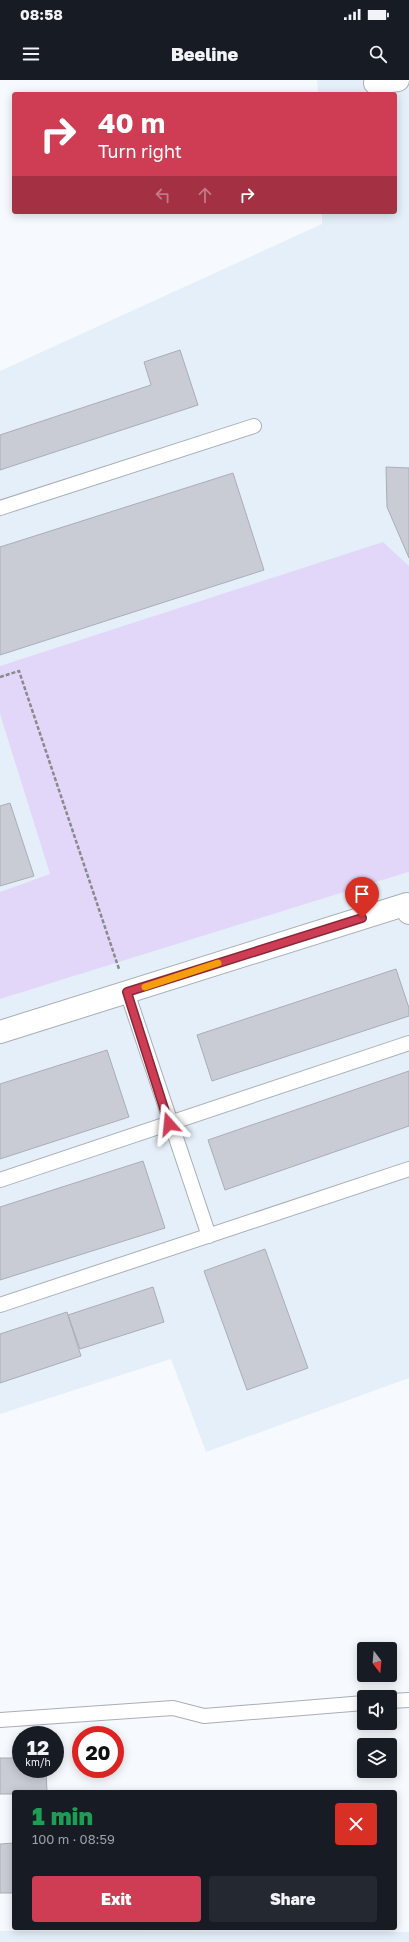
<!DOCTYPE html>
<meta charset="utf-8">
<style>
:root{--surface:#171b24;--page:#242831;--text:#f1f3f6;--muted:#9ea1a6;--accent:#ce3d54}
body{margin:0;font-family:"Golos Text",sans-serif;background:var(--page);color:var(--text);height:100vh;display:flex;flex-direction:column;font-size:15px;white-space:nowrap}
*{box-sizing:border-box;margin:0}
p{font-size:13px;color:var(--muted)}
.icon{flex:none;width:22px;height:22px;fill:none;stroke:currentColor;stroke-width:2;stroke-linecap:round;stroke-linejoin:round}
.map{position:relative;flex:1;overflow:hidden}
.sheet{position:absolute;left:12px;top:1710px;width:385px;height:140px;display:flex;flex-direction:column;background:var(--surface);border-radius:4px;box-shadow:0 2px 10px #0003}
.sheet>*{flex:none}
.hud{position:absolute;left:12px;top:12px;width:385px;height:122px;border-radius:4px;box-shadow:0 2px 10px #0003;background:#ce3d54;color:#fff;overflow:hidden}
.needle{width:26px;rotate:164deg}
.fabs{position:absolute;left:357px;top:1562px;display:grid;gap:8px}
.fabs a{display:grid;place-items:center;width:40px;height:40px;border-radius:4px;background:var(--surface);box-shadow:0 2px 10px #0003;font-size:20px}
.speed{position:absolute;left:12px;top:1646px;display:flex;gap:8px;font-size:20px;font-weight:700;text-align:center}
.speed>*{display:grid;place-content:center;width:52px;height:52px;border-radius:50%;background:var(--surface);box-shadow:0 2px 10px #0003;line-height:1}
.speed small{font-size:10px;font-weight:400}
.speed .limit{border:6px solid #d22;background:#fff;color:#111}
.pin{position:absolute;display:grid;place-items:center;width:34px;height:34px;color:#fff;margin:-41px -17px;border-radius:50% 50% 50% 0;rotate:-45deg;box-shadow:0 0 4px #0007}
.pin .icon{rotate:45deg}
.me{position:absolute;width:44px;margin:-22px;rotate:342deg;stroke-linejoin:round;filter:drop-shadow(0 0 3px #0008)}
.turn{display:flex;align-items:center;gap:14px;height:84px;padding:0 20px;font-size:18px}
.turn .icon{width:52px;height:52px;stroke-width:2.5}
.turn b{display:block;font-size:28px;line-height:34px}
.lanes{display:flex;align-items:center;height:38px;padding:0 20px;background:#0003;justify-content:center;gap:20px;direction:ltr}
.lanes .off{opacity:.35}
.round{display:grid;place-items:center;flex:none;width:42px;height:42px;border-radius:4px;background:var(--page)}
.overview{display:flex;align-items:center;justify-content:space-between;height:68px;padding:0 20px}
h1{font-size:24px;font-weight:800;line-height:30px;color:#1e9e55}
.cta{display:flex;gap:8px;margin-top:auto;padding:8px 20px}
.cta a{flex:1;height:46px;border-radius:4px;background:var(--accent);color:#fff;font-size:16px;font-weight:800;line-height:46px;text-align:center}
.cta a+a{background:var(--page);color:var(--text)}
.status{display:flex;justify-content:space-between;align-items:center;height:28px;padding:0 20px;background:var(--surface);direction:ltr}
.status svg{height:11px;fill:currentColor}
header{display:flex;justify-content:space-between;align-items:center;height:52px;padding:0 20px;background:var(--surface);font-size:18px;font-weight:800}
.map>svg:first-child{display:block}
</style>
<div class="status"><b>08:58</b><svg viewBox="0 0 49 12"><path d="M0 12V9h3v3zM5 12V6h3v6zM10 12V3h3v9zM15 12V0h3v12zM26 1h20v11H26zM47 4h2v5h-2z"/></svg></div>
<header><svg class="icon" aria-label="menu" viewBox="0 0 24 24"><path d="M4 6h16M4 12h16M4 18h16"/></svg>Beeline<svg class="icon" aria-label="search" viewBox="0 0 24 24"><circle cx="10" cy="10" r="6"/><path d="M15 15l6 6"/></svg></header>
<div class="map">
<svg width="409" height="1862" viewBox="0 0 409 1862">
<rect width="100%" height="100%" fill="#f6fafe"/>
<path fill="#e5eff9" d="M 317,0 L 409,0 L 409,1298 L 206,1372 L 171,1279 L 0,1334 L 0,291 L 322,144 L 322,132 L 395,132 L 395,14 L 318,14 Z
M 0,1851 L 409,1852 L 409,1862 L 0,1862 Z"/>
<path fill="#e2d7f9" d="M 383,462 L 409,486 L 409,793 L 408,792 L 0,919 L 0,812 L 50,794 L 0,634 L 0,586 Z"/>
<path fill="#caccd5" stroke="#abadb5" d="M 180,270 L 198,325 L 0,390 L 0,355 L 151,305 L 144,282 Z
M 386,387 L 409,388 L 409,478 L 387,427 Z
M 233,393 L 264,490 L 0,575 L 0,467 Z
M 10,723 L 34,796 L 0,806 L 0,726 Z
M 396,889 L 409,928 L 409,936 L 212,1001 L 197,955 Z
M 107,970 L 129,1037 L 0,1079 L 0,1004 Z
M 409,991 L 409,1046 L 225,1110 L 208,1060 Z
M 143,1081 L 165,1148 L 0,1200 L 0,1127 Z
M 265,1169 L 308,1288 L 247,1310 L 204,1191 Z
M 153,1207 L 164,1242 L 80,1269 L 68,1235 Z
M 67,1232 L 81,1276 L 0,1303 L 0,1254 Z
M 0,1678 L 21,1678 L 21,1689 L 46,1689 L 47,1712 L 14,1712 L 14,1714 L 0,1714 Z
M 14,1763 L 14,1813 L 0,1813 L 0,1764 Z"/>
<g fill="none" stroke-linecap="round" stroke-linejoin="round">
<g stroke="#a8aeb5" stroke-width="16">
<path id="service" d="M 0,428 L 254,346
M 127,912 L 209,1156
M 0,1100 L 409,963
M 0,1225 L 409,1089
M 390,1621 L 409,1620
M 0,1640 L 173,1628 L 204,1636 L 364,1623"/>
</g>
<g stroke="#a8aeb5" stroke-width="24">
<path id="minor" d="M 375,3 L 398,0
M 0,952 L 407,824 L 409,833"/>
</g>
<path stroke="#888a8e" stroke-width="2.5" stroke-dasharray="4 2" stroke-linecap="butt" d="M 0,597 L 19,591 L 119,889"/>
<use href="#service" stroke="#fff" stroke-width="14"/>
<use href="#minor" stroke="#fff" stroke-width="22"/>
</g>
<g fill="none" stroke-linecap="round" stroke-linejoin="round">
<g stroke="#862837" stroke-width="10">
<path id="route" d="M 169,1044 L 127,912 L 362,838"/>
</g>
<use href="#route" stroke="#ce3d54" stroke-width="7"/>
<path stroke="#f59e0b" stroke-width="7" d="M 145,907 L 218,883"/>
</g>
</svg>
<div class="fabs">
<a><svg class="needle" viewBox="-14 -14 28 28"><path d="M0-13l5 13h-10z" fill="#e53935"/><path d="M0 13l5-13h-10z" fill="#9ea1a6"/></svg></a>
<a><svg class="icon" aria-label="sound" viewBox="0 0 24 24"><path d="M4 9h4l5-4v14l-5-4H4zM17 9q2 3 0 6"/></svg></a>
<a><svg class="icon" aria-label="layers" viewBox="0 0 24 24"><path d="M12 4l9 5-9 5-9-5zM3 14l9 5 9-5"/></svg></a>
</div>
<div class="speed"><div>12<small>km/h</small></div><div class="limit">20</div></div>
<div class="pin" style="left:362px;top:838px;background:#d93025"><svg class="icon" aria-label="arrive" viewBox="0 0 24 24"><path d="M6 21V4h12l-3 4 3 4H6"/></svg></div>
<svg class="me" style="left:169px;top:1044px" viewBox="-20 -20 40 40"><path d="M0-17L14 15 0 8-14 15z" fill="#ce3d54" stroke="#fff" stroke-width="4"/></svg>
<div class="hud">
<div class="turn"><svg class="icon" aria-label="right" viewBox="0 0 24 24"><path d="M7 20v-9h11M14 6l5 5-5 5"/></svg><div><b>40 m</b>Turn right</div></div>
<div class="lanes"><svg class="icon off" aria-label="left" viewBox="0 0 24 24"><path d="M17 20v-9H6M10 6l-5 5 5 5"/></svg><svg class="icon off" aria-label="ahead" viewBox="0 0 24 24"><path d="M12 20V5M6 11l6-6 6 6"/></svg><svg class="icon" aria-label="right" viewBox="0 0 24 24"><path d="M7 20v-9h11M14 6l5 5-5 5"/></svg></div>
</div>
<section class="sheet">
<div class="overview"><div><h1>1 min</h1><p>100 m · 08:59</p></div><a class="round" style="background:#d93025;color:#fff"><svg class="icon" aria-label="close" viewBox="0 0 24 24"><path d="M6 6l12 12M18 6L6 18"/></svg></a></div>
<div class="cta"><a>Exit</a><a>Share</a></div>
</section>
</div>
